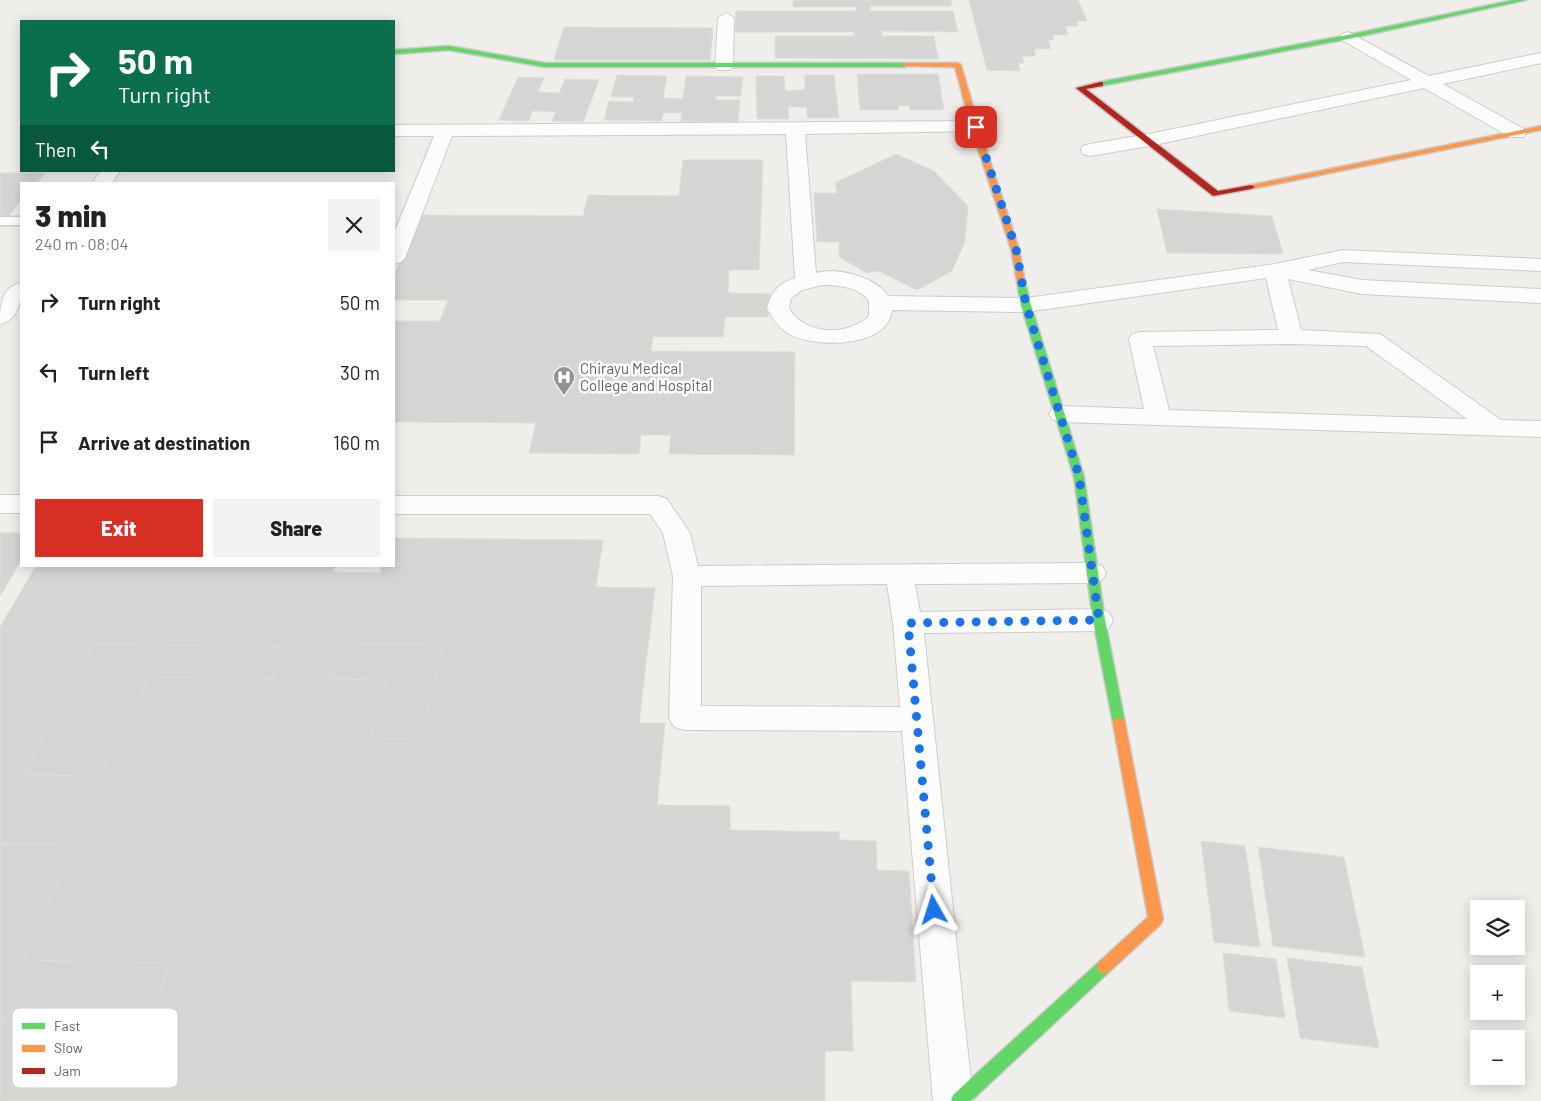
<!DOCTYPE html>
<meta charset="utf-8">
<style>
:root{--surface:#fff;--page:#f2f2f2;--text:#222;--muted:#767676;--accent:#d93025}
body{margin:0;font-family:Barlow,sans-serif;background:var(--page);color:var(--text);height:100vh;display:flex;flex-direction:column;font-size:19px;white-space:nowrap}
*{box-sizing:border-box;margin:0}
p{font-size:16px;color:var(--muted)}
.icon{flex:none;width:28px;height:28px;fill:none;stroke:currentColor;stroke-width:2;stroke-linecap:round;stroke-linejoin:round}
.map{position:relative;flex:1;overflow:hidden}
.panel{position:absolute;left:20px;top:182px;width:375px;height:385px;display:flex;flex-direction:column;background:var(--surface);border-radius:0px;box-shadow:0 2px 12px #0003}
.panel>*{flex:none}
.guide{position:absolute;left:20px;top:20px;width:375px;height:152px;border-radius:0px;box-shadow:0 2px 12px #0003;background:#0b6e4f;color:#fff;overflow:hidden}
.fabs{position:absolute;left:1470px;top:900px;display:grid;gap:10px}
.fabs a{display:grid;place-items:center;width:55px;height:55px;border-radius:0px;background:var(--surface);box-shadow:0 2px 12px #0003;font-size:25px}
.pin{position:absolute;display:grid;place-items:center;width:42px;height:42px;color:#fff;margin:-21px;border-radius:10px;box-shadow:0 2px 8px #0006}
.me{position:absolute;width:55px;margin:-28px;rotate:354deg;stroke-linejoin:round;filter:drop-shadow(0 0 4px #0008)}
.turn{display:flex;align-items:center;gap:18px;height:105px;padding:0 15px;font-size:22px}
.turn .icon{width:65px;height:65px;stroke-width:2.5}
.turn b{display:block;font-size:35px;line-height:42px}
.then{display:flex;align-items:center;height:48px;padding:0 15px;background:#0003;gap:10px;font-size:19px}
.round{display:grid;place-items:center;flex:none;width:52px;height:52px;border-radius:0px;background:var(--page)}
.head{display:flex;align-items:center;justify-content:space-between;height:85px;padding:0 15px}
h1{font-size:30px;font-weight:800;line-height:38px}
.primary-button{display:flex;gap:10px;margin-top:auto;padding:10px 15px}
.primary-button a{flex:1;height:58px;border-radius:0px;background:var(--accent);color:#fff;font-size:20px;font-weight:800;line-height:58px;text-align:center}
.primary-button a+a{background:var(--page);color:var(--text)}
ul{padding:0;list-style:none}
li{display:flex;align-items:center;gap:15px;height:70px;padding:0 15px}
li div{flex:1}
li b{display:block;font-size:19px}
li em{font-style:normal}
.map>svg:first-child{display:block}
</style>
<div class="map">
<svg width="1541" height="1101" viewBox="0 0 1541 1101">
<rect width="100%" height="100%" fill="#efeeea"/>
<path fill="#d6d5d3" stroke="#deddd9" d="M 793,0 L 951,0 L 952,6 L 870,6 L 870,11 L 953,11 L 958,32 L 881,31 L 882,36 L 934,36 L 938,59 L 775,58 L 775,36 L 855,36 L 854,32 L 735,32 L 736,11 L 856,11 L 856,7 L 793,7 Z
M 969,0 L 1078,0 L 1087,21 L 1076,21 L 1078,26 L 1065,26 L 1068,35 L 1052,35 L 1054,40 L 1048,40 L 1051,49 L 1034,49 L 1036,56 L 1022,56 L 1024,63 L 1018,63 L 1020,71 L 987,70 Z
M 564,27 L 713,28 L 710,60 L 554,60 Z
M 857,74 L 938,74 L 944,110 L 910,110 L 910,106 L 898,106 L 898,110 L 860,110 Z
M 617,75 L 667,76 L 663,98 L 683,99 L 686,76 L 743,77 L 741,96 L 716,96 L 715,100 L 740,100 L 738,122 L 681,121 L 682,113 L 663,113 L 662,121 L 604,120 L 609,101 L 633,102 L 634,97 L 611,97 Z
M 805,75 L 834,75 L 839,118 L 807,118 L 807,107 L 788,107 L 789,119 L 757,119 L 756,76 L 784,76 L 785,91 L 805,90 Z
M 518,77 L 544,78 L 538,92 L 559,93 L 565,79 L 599,80 L 583,122 L 552,121 L 556,112 L 532,111 L 529,121 L 499,120 Z
M 896,154 L 934,171 L 968,206 L 965,241 L 952,271 L 917,290 L 879,271 L 867,273 L 839,257 L 839,242 L 817,242 L 814,193 L 837,193 L 836,184 L 833,184 Z
M 683,160 L 763,160 L 759,270 L 729,270 L 728,293 L 770,294 L 768,317 L 725,317 L 723,337 L 653,337 L 651,351 L 795,352 L 794,455 L 669,454 L 671,435 L 641,435 L 639,454 L 529,453 L 536,423 L 394,422 L 394,321 L 440,321 L 448,300 L 394,300 L 394,276 L 418,215 L 583,216 L 588,195 L 679,196 Z
M 0,173 L 45,173 L 36,184 L 21,184 L 21,201 L 8,216 L 0,216 Z
M 1157,209 L 1272,216 L 1283,254 L 1167,253 Z
M 0,533 L 21,533 L 21,561 L 0,596 Z
M 394,538 L 603,540 L 596,587 L 655,588 L 639,723 L 665,723 L 657,805 L 730,806 L 730,830 L 839,832 L 840,840 L 876,841 L 877,870 L 909,871 L 916,982 L 851,981 L 853,1051 L 825,1051 L 825,1101 L 0,1101 L 0,627 L 36,566 L 335,566 L 333,572 L 380,573 L 382,566 L 394,566 Z
M 342,643 L 444,645 L 420,739 L 370,738 L 387,680 L 330,679 Z
M 93,644 L 286,647 L 274,679 L 148,677 L 101,776 L 25,775 Z
M 1201,841 L 1245,846 L 1260,947 L 1214,942 Z
M 0,844 L 77,845 L 23,960 L 170,963 L 148,1022 L 0,1019 Z
M 1258,847 L 1344,857 L 1365,957 L 1273,946 Z
M 1223,953 L 1276,959 L 1285,1018 L 1229,1011 Z
M 1287,958 L 1362,967 L 1379,1048 L 1300,1038 Z"/>
<g fill="none" stroke-linecap="round" stroke-linejoin="round">
<g stroke="#cbcccc" stroke-width="3">
<path id="lane" d="M 0,217 L 21,217 L 21,225 L 0,225 Z"/>
</g>
<g stroke="#cbcccc" stroke-width="2">
<path id="street" d="M 726,13 L 734,18 L 733,66 L 730,70 L 718,70 L 715,66 L 718,18 Z
M 1348,32 L 1429,76 L 1541,53 L 1541,63 L 1443,84 L 1524,129 L 1526,133 L 1524,137 L 1510,137 L 1424,88 L 1149,146 L 1090,156 L 1083,154 L 1081,150 L 1083,146 L 1090,144 L 1149,134 L 1411,80 L 1342,40 L 1340,37 L 1342,34 Z
M 975,121 L 981,123 L 984,127 L 981,131 L 805,134 L 816,273 C 838,267 876,277 888,296 L 1026,298 L 1275,264 L 1343,250 L 1541,259 L 1541,271 L 1343,262 L 1308,270 L 1362,280 L 1541,289 L 1541,303 L 1362,294 L 1288,279 L 1301,330 L 1380,334 L 1501,420 L 1541,421 L 1541,437 L 1061,422 L 1052,419 L 1049,414 L 1052,409 L 1061,406 L 1144,409 L 1129,339 L 1132,334 L 1140,332 L 1278,330 L 1266,278 L 1026,312 L 892,310 C 888,349 814,348 789,334 C 778,327 772,318 767,308 C 771,292 779,283 795,278 L 786,134 L 452,136 L 405,258 L 401,262 L 394,264 L 394,233 L 434,136 L 394,136 L 394,125 ZM 822,285 C 838,285 861,287 869,302 L 869,316 C 847,337 804,335 789,308 L 791,298 L 802,290 ZM 1291,344 L 1366,346 L 1467,419 L 1169,410 L 1153,346 Z
M 101,171 L 120,171 L 111,184 L 91,184 Z
M 21,283 C 21,300 20,319 0,324 C 0,306 1,287 21,283 Z
M 0,495 L 21,495 L 21,513 L 0,513 Z
M 394,496 L 658,496 L 667,499 L 690,533 L 698,566 L 1092,563 L 1102,566 L 1106,573 L 1102,580 L 1092,583 L 915,584 L 920,612 L 1099,609 L 1109,612 L 1113,620 L 1109,628 L 1099,631 L 924,633 L 973,1101 L 933,1101 L 902,731 L 685,730 L 674,727 L 669,718 L 673,576 L 663,533 L 650,514 L 394,514 ZM 887,584 L 893,623 L 900,707 L 701,706 L 701,586 Z"/>
</g>
<g stroke="#cacacb" stroke-width="3">
<path id="fast" d="M 1514,0 L 1526,0 L 1348,39 L 1100,86 L 1096,84 L 1100,82 L 1348,35 Z
M 449,46 L 545,63 L 905,63 L 908,65 L 905,67 L 545,67 L 449,50 L 394,54 L 394,50 Z
M 1021,279 L 1025,282 L 1031,305 L 1084,477 L 1105,620 L 1125,723 L 1124,727 L 1119,728 L 1114,727 L 1113,723 L 1093,620 L 1074,477 L 1021,305 L 1017,282 Z
M 1104,960 L 1109,962 L 1111,967 L 1109,972 L 971,1101 L 951,1101 L 953,1095 L 1099,962 Z"/>
</g>
<g stroke="#cacacb" stroke-width="3">
<path id="slow" d="M 905,63 L 958,63 L 961,65 L 981,134 L 1019,249 L 1025,282 L 1024,284 L 1021,285 L 1017,282 L 1011,249 L 973,134 L 955,67 L 903,66 L 902,65 Z
M 1541,126 L 1541,130 L 1251,189 L 1247,187 L 1251,185 Z
M 1119,718 L 1124,719 L 1125,723 L 1163,919 L 1161,924 L 1109,972 L 1104,974 L 1099,972 L 1097,967 L 1099,962 L 1148,917 L 1113,723 L 1114,719 Z"/>
</g>
<g stroke="#cacacb" stroke-width="3">
<path id="jam" d="M 1100,82 L 1103,82 L 1103,86 L 1086,89 L 1218,191 L 1251,185 L 1255,187 L 1251,189 L 1213,196 L 1076,88 Z"/>
</g>
<use href="#lane" fill="#fdfcfc" fill-rule="evenodd"/>
<use href="#street" fill="#fdfcfc" fill-rule="evenodd"/>
<use href="#fast" fill="#63d668" fill-rule="evenodd"/>
<use href="#slow" fill="#ff974d" fill-rule="evenodd"/>
<use href="#jam" fill="#b3261e" fill-rule="evenodd"/>
</g>
<g fill="none" stroke-linecap="round" stroke-linejoin="round">
<path stroke="#1a73e8" stroke-width="9" stroke-dasharray="0 16.2" d="M 934,910 L 908,623 L 1099,620 L 1079,476 L 1026,305 L 1016,249 L 976,127"/>
</g>
<defs>
<g id="hospital-pin" transform="scale(1.125)"><path d="M0 17L-7.5 6A9.5 9.5 0 1 1 7.5 6Z" fill="#919496" stroke="#fff"/><path d="M-5-5h3v3.5h4V-5h3V5h-3V1.5h-4V5h-3Z" fill="#fff"/></g>
</defs>
<g fill-rule="evenodd">
<use href="#hospital-pin" x="564" y="377"/>
</g>
<g text-anchor="middle" dominant-baseline="central" stroke-width="5" stroke-linejoin="round" paint-order="stroke">
<g font-size="15" fill="#5f6368" stroke="#fff" text-anchor="start">
<text x="580" y="368">Chirayu Medical<tspan x="580" dy="17">College and Hospital</tspan></text>
</g>
</g>
<rect x="12" y="1008" width="166" height="80" rx="8" fill="#fff" stroke="#cfd0d2" stroke-width="1"/>
<rect x="22" y="1023" width="23" height="6" fill="#63d668"/>
<rect x="22" y="1045" width="23" height="7" fill="#ff974d"/>
<rect x="22" y="1068" width="23" height="6" fill="#b3261e"/>
<g font-size="14" fill="#5f6368">
<text x="54" y="1031">Fast</text>
<text x="54" y="1053">Slow</text>
<text x="54" y="1076">Jam</text>
</g>
</svg>
<div class="fabs">
<a><svg class="icon" aria-label="layers" viewBox="0 0 24 24"><path d="M12 4l9 5-9 5-9-5zM3 14l9 5 9-5"/></svg></a>
<a>+</a>
<a>−</a>
</div>
<div class="pin" style="left:976px;top:127px;background:#d93025"><svg class="icon" aria-label="arrive" viewBox="0 0 24 24"><path d="M6 21V4h12l-3 4 3 4H6"/></svg></div>
<svg class="me" style="left:934px;top:910px" viewBox="-20 -20 40 40"><path d="M0-17L14 15 0 8-14 15z" fill="#1a73e8" stroke="#fff" stroke-width="4"/></svg>
<div class="guide">
<div class="turn"><svg class="icon" aria-label="right" viewBox="0 0 24 24"><path d="M7 20v-9h11M14 6l5 5-5 5"/></svg><div><b>50 m</b>Turn right</div></div>
<div class="then">Then<svg class="icon" aria-label="left" viewBox="0 0 24 24"><path d="M17 20v-9H6M10 6l-5 5 5 5"/></svg></div>
</div>
<section class="panel">
<div class="head"><div><h1>3 min</h1><p>240 m · 08:04</p></div><a class="round"><svg class="icon" aria-label="close" viewBox="0 0 24 24"><path d="M6 6l12 12M18 6L6 18"/></svg></a></div>
<ul>
<li><svg class="icon" aria-label="right" viewBox="0 0 24 24"><path d="M7 20v-9h11M14 6l5 5-5 5"/></svg><div><b>Turn right</b></div><em>50 m</em></li>
<li><svg class="icon" aria-label="left" viewBox="0 0 24 24"><path d="M17 20v-9H6M10 6l-5 5 5 5"/></svg><div><b>Turn left</b></div><em>30 m</em></li>
<li><svg class="icon" aria-label="arrive" viewBox="0 0 24 24"><path d="M6 21V4h12l-3 4 3 4H6"/></svg><div><b>Arrive at destination</b></div><em>160 m</em></li>
</ul>
<div class="primary-button"><a>Exit</a><a>Share</a></div>
</section>
</div>
